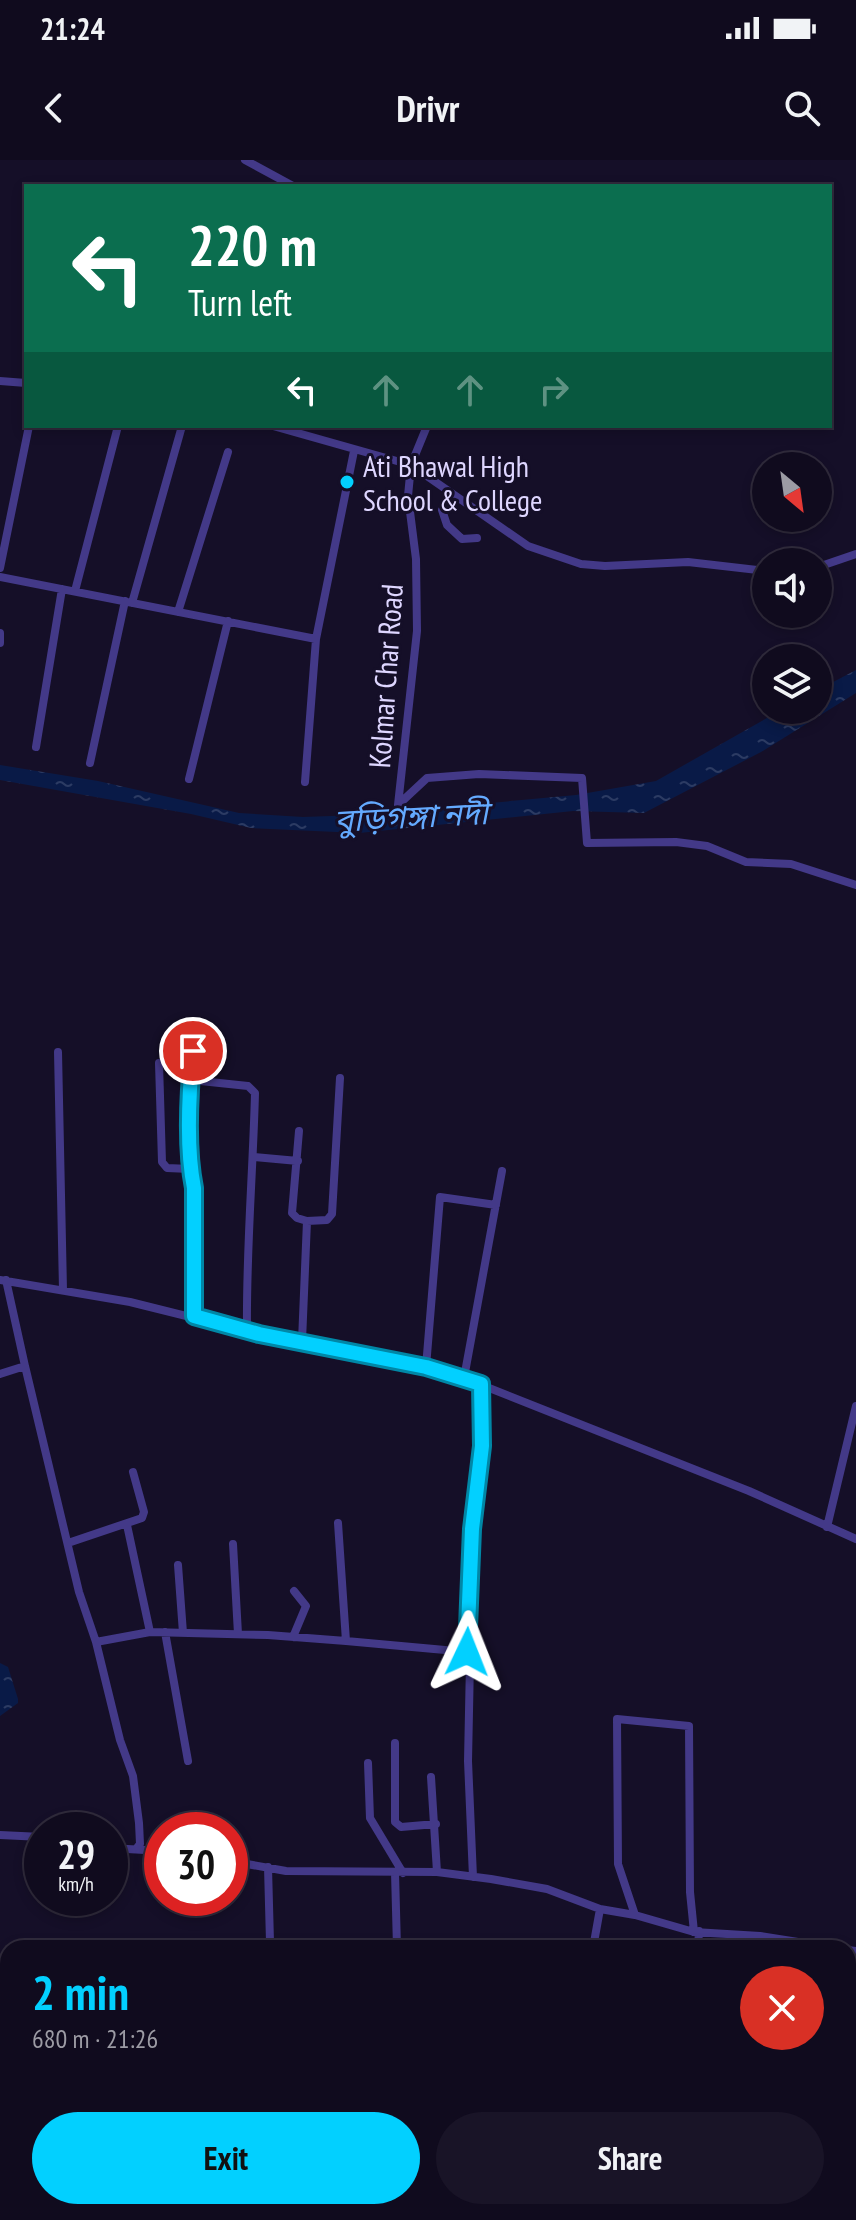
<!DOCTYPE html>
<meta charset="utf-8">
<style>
:root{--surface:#100b1e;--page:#191427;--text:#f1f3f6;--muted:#9c9ba4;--line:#302b3c;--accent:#02d0ff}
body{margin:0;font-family:"PT Sans Narrow","Noto Sans Bengali",sans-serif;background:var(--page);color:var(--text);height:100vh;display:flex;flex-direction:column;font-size:30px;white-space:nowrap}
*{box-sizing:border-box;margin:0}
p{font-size:26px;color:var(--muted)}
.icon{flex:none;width:44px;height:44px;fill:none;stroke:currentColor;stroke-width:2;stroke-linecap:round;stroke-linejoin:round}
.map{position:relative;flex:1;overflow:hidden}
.panel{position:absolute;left:0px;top:1780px;width:856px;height:280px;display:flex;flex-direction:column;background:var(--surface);border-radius:24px 24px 0 0;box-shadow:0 4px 12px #0003,0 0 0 2px var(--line)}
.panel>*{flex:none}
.banner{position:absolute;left:24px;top:24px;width:808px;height:244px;border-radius:0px;box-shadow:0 4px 12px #0003,0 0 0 2px var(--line);background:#0b6e4f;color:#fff;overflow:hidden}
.needle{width:52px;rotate:151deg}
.tools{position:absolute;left:752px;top:292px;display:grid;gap:16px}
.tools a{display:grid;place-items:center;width:80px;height:80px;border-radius:50%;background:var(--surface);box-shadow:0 4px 12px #0003,0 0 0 2px var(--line);font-size:40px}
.speed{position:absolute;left:24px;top:1652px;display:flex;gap:16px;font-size:40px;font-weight:700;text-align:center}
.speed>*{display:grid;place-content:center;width:104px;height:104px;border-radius:50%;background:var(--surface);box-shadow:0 4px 12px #0003,0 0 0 2px var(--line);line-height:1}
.speed small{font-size:20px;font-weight:400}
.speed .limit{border:12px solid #d22;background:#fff;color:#111}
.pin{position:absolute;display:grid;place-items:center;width:68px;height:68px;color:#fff;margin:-34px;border:4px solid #fff;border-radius:50%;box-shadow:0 2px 8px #0007}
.me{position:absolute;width:88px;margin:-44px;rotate:2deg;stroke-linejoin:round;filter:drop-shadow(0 0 6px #0008)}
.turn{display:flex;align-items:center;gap:28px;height:168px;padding:0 32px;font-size:36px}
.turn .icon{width:104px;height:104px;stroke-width:2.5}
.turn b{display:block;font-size:56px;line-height:68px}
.lanes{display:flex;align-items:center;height:76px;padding:0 32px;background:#0003;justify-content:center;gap:40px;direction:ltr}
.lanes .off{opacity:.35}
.round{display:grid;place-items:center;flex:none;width:84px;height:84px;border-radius:42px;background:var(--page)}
.headline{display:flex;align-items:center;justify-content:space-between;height:136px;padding:0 32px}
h1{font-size:48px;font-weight:700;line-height:60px;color:var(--accent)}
.primary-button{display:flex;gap:16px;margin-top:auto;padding:16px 32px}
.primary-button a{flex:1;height:92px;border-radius:48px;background:var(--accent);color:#111;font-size:32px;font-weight:700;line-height:92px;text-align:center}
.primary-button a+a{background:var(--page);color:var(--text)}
.status{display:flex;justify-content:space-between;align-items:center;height:56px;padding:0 40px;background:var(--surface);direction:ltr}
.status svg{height:22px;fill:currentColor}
header{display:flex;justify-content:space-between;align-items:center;height:104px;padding:0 32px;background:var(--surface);font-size:36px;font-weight:700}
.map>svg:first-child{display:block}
</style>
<div class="status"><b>21:24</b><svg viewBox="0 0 49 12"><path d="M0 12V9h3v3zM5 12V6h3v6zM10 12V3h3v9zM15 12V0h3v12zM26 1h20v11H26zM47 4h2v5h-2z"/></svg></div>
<header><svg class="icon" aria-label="back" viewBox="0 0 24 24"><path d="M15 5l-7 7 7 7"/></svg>Drivr<svg class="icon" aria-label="search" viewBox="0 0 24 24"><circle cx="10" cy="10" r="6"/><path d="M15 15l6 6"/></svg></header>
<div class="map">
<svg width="856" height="2060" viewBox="0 0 856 2060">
<defs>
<pattern id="water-ripples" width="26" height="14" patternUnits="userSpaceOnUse" patternTransform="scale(2)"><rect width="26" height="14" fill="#091a47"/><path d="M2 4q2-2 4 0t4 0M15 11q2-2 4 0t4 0" fill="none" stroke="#2c3b63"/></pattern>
</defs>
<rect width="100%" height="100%" fill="#150f28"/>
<path fill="url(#water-ripples)" d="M 856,510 L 856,533 L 761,592 L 644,653 L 573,651 L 359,673 L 251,668 L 191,654 L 0,620 L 0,605 L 98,621 L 239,653 L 303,657 L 361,655 L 576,635 L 656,621 L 781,550 L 818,550 L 818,530 Z
M 0,1503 L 8,1507 L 18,1539 L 18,1543 L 0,1556 Z"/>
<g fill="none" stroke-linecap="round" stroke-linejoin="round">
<path stroke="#433988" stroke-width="8" d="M 245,0 L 293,26
M 0,221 L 26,223
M 273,266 L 411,305 L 528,386 L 581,404 L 605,406 L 688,402 L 766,411
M 427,266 L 411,305 L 408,336 L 416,399 L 417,471 L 398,645 L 427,618 L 479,614 L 582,618 L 587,683 L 676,682 L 707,686 L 746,702 L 791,704 L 856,725
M 451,334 L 442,350 L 447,365 L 462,379 L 477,378
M 818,407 L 856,394
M 0,408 L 29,266
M 0,417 L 316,479
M 75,431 L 118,266
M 132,443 L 182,266
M 178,452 L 228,292
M 0,473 L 0,483
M 36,587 L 62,429
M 90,603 L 125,441
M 189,619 L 228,461
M 305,622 L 316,479 L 354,291
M 58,892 L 63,1130
M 159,903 L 162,1002 L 167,1008 L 190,1009 L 194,1028 L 194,1156
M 191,920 L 248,926 L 255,933 C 253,1012 246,1091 247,1170
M 299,971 L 292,1053 L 297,1058 L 307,1061
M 254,997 L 298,1001
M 190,1009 L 191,920 L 196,863
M 0,1120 L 130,1142 L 259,1174 L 426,1207 L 464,1218 L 749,1331 L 856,1379
M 302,1181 L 307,1061 L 327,1060 L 332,1054 L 340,918
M 25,1206 L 79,1432 L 96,1482 L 120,1580 L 133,1616 L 139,1663 L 140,1684 L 136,1689
M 426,1207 L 440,1037 L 496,1045
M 0,1214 L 25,1206 L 6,1120
M 464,1218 L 502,1011
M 338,1363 L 346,1481 L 467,1492
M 127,1365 L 150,1472
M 827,1367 L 856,1246
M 68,1383 L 142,1358 L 144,1352 L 133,1312
M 233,1384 L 238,1474
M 178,1405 L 183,1473
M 165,1472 L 188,1601
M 293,1477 L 306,1446 L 294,1431
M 96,1482 L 150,1472 L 268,1475 L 346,1481
M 395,1583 L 395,1662 L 401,1667 L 436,1664
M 368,1603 L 370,1658 L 403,1713
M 431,1617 L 437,1712
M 0,1675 L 42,1677
M 110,1688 L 162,1691
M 230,1701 L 286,1711 L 437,1712 L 491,1719 L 547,1729 L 600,1749 L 635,1755 L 694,1772 L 760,1776 L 836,1788
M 395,1712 L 397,1788
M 473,1717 L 468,1601 L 470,1502 L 467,1492 L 472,1369 L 482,1286 L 481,1224
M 635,1755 L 618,1704 L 617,1559 L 689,1566 L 690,1732 L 694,1772
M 183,1788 L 270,1782 L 268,1707
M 593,1788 L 600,1749
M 698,1788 L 699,1771
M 848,1790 L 856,1791
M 0,1900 L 8,1900
M 0,1944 L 8,1943
M 0,1994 L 8,1993
M 0,2040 L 8,2039
M 186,2052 L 186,2060
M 419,2052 L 419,2060
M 459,2060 L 569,2053 L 613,2055"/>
</g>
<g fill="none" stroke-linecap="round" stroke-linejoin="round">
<g stroke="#0187a6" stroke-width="20">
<path id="route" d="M 193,891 C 189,932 186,988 194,1028 L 194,1156 L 259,1174 L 426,1207 L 481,1224 L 482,1286 L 472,1369 L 467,1492"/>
</g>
<use href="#route" stroke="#02d0ff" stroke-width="14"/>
</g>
<circle fill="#02d0ff" stroke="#150f28" stroke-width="3" cx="347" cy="322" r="8"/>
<g text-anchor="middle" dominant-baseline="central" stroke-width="6" stroke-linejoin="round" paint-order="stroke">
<g font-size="30" fill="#ded6ff" stroke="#150f28" text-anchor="start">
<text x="363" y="305">Ati Bhawal High<tspan x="363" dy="34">School &amp; College</tspan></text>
</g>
<g font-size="30" fill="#ded6ff" stroke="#150f28">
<text transform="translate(385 516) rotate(-86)">Kolmar Char Road</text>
</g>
<g font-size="32" font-style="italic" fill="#64aaff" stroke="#150f28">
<text transform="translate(411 656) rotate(-3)">বুড়িগঙ্গা নদী</text>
</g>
</g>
</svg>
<div class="tools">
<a><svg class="needle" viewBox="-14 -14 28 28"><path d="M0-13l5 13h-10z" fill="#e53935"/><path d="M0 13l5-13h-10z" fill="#9c9ba4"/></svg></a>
<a><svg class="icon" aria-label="sound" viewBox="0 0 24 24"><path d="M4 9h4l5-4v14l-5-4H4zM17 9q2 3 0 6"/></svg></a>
<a><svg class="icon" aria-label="layers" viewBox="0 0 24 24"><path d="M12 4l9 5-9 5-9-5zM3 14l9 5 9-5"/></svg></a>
</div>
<div class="speed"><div>29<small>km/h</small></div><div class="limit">30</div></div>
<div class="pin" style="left:193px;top:891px;background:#d93025"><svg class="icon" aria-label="arrive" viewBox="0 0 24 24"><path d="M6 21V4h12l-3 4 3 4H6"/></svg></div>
<svg class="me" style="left:467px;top:1492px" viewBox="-20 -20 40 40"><path d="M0-17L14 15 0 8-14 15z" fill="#02d0ff" stroke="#fff" stroke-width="4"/></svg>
<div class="banner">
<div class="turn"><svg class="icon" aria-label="left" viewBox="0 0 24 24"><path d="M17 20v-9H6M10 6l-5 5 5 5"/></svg><div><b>220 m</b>Turn left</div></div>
<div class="lanes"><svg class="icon" aria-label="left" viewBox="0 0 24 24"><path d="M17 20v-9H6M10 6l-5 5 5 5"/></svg><svg class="icon off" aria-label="ahead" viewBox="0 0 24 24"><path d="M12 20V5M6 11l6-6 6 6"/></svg><svg class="icon off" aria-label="ahead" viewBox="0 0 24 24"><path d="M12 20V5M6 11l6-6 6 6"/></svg><svg class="icon off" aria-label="right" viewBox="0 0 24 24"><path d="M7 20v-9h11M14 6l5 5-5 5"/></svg></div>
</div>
<section class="panel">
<div class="headline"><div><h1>2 min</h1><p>680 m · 21:26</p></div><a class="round" style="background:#d93025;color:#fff"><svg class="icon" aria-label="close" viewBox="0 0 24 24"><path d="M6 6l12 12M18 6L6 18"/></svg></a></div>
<div class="primary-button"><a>Exit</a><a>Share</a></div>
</section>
</div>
